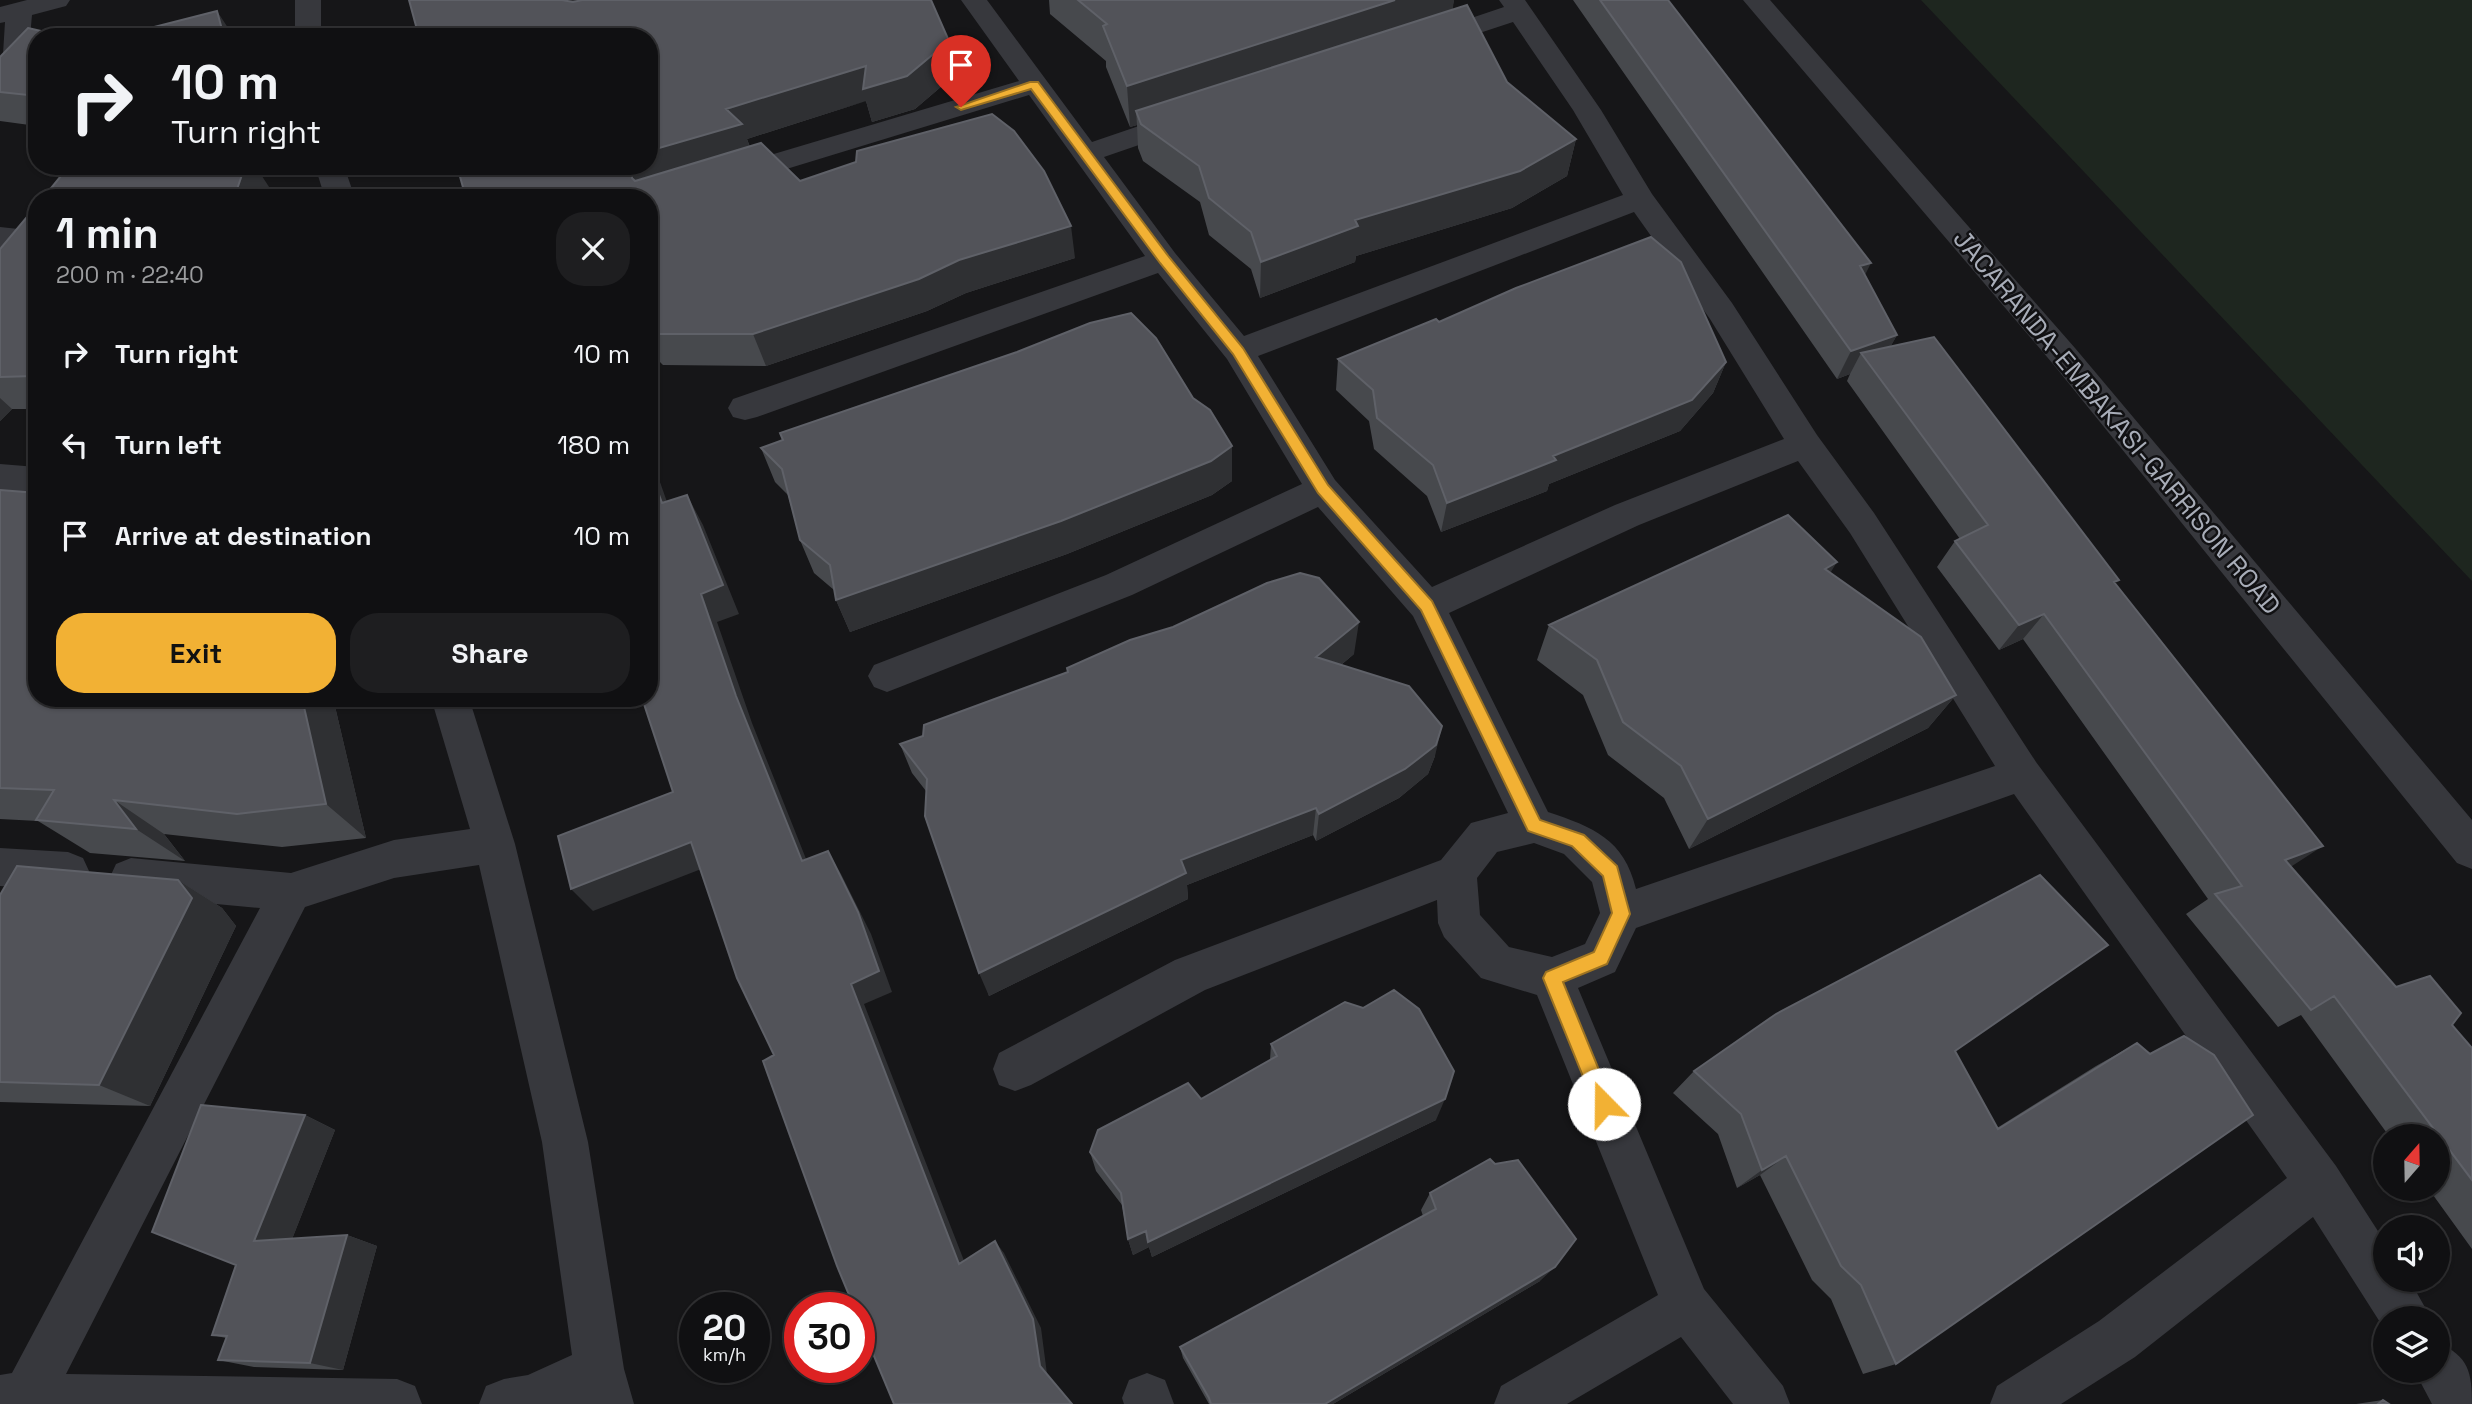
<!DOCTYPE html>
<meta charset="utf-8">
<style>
:root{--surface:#101012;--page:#1e1e20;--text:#f1f3f6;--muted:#9c9d9f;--line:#303032;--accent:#f2b134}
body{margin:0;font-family:"Space Grotesk",sans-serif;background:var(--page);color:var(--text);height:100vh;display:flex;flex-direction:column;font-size:26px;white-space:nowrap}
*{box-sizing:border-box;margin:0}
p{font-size:23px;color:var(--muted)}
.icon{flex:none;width:38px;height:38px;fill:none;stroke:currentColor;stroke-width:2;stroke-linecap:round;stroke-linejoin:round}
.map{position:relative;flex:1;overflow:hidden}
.sheet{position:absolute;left:28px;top:189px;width:630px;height:518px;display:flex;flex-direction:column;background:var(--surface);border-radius:28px;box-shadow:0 2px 5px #0004,0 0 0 2px var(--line)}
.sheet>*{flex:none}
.top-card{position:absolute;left:28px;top:28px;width:630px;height:147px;border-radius:28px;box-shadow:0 2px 5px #0004,0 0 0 2px var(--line);background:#101012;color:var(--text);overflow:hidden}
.needle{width:46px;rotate:20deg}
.controls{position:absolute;left:2373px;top:1124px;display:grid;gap:14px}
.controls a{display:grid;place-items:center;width:77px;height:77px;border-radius:50%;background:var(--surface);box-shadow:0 2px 5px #0004,0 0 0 2px var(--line);font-size:35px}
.speed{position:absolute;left:679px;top:1292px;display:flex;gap:14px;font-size:35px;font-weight:700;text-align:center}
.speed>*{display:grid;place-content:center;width:91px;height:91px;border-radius:50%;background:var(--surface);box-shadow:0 2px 5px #0004,0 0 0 2px var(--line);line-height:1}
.speed small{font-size:18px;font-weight:400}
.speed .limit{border:10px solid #d22;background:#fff;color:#111}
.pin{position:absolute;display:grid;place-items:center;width:60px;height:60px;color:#fff;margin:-72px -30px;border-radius:50% 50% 50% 0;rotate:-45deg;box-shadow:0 0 7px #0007}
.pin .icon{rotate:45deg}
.me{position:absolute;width:77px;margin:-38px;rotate:338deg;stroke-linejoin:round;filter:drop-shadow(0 0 5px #0008)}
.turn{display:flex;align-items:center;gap:24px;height:147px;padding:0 28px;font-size:32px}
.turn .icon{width:91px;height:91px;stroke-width:2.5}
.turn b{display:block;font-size:49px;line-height:60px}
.round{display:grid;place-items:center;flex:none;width:74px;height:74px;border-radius:28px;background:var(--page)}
.headline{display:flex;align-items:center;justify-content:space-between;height:119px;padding:0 28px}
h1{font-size:42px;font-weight:600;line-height:52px}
.button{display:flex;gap:14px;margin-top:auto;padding:14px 28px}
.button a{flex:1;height:80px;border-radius:28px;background:var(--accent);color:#111;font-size:28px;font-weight:600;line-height:80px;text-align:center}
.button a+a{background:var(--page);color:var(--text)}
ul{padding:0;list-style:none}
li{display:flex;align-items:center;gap:21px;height:91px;padding:0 28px}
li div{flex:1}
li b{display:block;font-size:26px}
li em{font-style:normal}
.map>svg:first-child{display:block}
</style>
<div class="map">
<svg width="2472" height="1404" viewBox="0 0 2472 1404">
<rect width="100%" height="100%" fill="#161618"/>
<path fill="#1e261f" d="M 1921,0 L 2472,0 L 2472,581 Z"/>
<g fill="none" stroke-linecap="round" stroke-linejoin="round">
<path fill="#37383d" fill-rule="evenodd" d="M 27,0 L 70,0 L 66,6 L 32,15 L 26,82 L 10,99 L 0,102 L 5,22 L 0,23 L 0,7 Z
M 295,0 L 321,0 L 321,37 L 295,37 Z
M 961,0 L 987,0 L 1092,142 L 1177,113 L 1187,110 L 1197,113 L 1201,119 L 1197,125 L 1104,157 L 1175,253 L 1244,336 L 1623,195 L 1573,110 L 1513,22 L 1428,50 L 1418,48 L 1415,42 L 1418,36 L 1504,7 L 1499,0 L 1525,0 L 1601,110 L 1652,194 L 1732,303 L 1817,435 L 1874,513 L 2036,762 L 2336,1166 L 2385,1242 L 2385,1279 L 2409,1279 L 2431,1318 L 2385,1318 L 2385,1330 L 2313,1217 L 2135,1357 L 2061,1404 L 1990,1404 L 1997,1386 L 2099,1321 L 2287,1178 L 2014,794 L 1636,928 L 1615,972 L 1578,988 L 1704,1289 L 1783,1386 L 1790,1404 L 1733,1404 L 1681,1337 L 1567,1404 L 1494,1404 L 1501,1386 L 1658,1295 L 1537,995 L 1481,978 L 1444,937 L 1438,923 L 1437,900 L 1205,990 L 1031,1085 L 1015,1091 L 999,1085 L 993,1069 L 999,1053 L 1175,960 L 1441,860 L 1471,823 L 1508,813 L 1413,616 L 1318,507 L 1132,595 L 900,687 L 887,692 L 874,687 L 868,676 L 874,665 L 1106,575 L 1302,484 L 1227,359 L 1158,273 L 757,417 L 745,420 L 733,417 L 728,408 L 733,399 L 1145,256 L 1029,95 L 649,211 L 649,198 L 636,198 L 639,194 L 1019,81 ZM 1634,212 L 1710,319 L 1784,439 L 1615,505 L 1432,587 L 1335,480 L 1258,356 ZM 1798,461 L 1850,533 L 1995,766 L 1636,889 C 1624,839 1593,827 1548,812 L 1449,613 L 1639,525 ZM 1534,843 L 1564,854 L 1592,882 L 1600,913 L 1585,944 L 1552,957 L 1509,947 L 1480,915 L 1477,878 L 1497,852 Z
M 315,166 L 344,166 L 355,198 L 325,198 Z
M 0,227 L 37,231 L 37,251 L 0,247 Z
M 0,464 L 37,467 L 37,493 L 0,490 Z
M 431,698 L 469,698 L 515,844 L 588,1142 L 624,1369 L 634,1404 L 479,1404 L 486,1386 L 504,1379 L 528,1375 L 572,1355 L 542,1142 L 479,865 L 394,878 L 305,907 L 66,1374 L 397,1379 L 415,1386 L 422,1404 L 0,1404 L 0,1375 L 12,1373 L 260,908 L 131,896 L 116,890 L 110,877 L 116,864 L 131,858 L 291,873 L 394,840 L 470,829 Z
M 0,848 L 68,852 L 83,858 L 89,871 L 83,884 L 68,890 L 0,886 Z
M 2438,1343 C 2469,1356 2472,1373 2472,1404 L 2432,1404 L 2414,1370 L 2438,1370 Z
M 1147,1373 L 1165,1380 L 1174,1404 L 1124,1404 L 1122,1398 L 1129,1380 Z"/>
<path fill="#37383d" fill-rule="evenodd" d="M 1743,0 L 1770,0 L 2075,348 L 2472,820 L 2472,869 L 2457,863 L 2053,364 Z"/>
</g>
<path fill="#47494d" d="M 1049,0 L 1454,0 L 1452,9 L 1507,82 L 1576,139 L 1567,176 L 1512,208 L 1356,256 L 1355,262 L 1260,298 L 1251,269 L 1209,235 L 1200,202 L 1143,161 L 1138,148 L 1137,125 L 1130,127 L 1106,67 L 1106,61 L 1050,14 Z
M 1573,0 L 1668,0 L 1865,275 L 1897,335 L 1890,347 L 2115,584 L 2291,867 L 2396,987 L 2452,1025 L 2472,1048 L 2472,1249 L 2428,1188 L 2438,1188 L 2438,1136 L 2389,1136 L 2301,1015 L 2278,1027 L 2186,914 L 2208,899 L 2023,639 L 1999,650 L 1937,567 L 1955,541 L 1960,539 L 1847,381 L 1850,374 L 1837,379 Z
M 37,37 L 37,126 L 0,121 L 0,57 Z
M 956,74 L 915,109 L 872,122 L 866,101 L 747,139 L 750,147 L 800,181 L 1075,258 L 966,293 L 927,311 L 766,366 L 663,365 L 649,351 L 649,166 Z
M 37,205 L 37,409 L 12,409 L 0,421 L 0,249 Z
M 1439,322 L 1726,362 L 1713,393 L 1680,431 L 1549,484 L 1547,491 L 1441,532 L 1427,496 L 1374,449 L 1369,421 L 1336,390 L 1338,359 Z
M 761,448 L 1232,481 L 1212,495 L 1067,554 L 850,632 L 836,600 L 834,590 L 814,573 L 800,540 L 788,495 L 775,482 Z
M 0,490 L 37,698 L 333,698 L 366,838 L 282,847 L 164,834 L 185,861 L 90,853 L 38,821 L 0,819 Z
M 1831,573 L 1956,695 L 1928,728 L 1689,849 L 1664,798 L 1608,755 L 1583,695 L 1537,660 L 1549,625 Z
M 1354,654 L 1341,665 L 1435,756 L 1428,774 L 1399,798 L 1316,841 L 1313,835 L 1187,885 L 1188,899 L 989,996 L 926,791 L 912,773 L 900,744 Z
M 178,880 L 222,908 L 236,926 L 150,1106 L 0,1102 L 0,895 Z
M 2137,1043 L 1896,1364 L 1863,1374 L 1831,1299 L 1812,1280 L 1760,1175 L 1737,1188 L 1718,1134 L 1673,1093 L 1694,1071 L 1955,1051 L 1997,1128 L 2096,1066 Z
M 1271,1044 L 1436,1120 L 1152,1257 L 1149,1247 L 1133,1255 L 1128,1239 L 1122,1205 L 1096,1171 L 1090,1152 L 1201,1099 L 1270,1060 Z
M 305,1115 L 335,1130 L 292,1239 L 347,1235 L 377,1246 L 343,1370 L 254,1367 L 218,1360 L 226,1338 L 212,1335 Z
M 1430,1193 L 1540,1281 L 1333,1404 L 1209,1404 L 1183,1358 L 1180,1347 L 1423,1216 L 1421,1210 Z
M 2383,1400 L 2389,1404 L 2356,1404 Z"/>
<path fill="#2f3033" d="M 559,0 L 642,0 L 571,26 Z
M 1395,0 L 1454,0 L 1451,22 L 1136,111 L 1137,125 L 1130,127 L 1127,86 Z
M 217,11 L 234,37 L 224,37 Z
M 949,41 L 956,74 L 915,109 L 872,122 L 866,101 L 747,139 L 753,157 L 645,198 L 620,166 L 649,166 L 649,151 L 726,109 Z
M 1576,139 L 1567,176 L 1512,208 L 1356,256 L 1355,262 L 1260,298 L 1261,262 L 1355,220 Z
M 235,166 L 264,166 L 260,173 L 271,190 L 269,198 L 234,198 Z
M 1071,226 L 1075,258 L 966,293 L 927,311 L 766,366 L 753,334 L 959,260 Z
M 1871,263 L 1857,291 L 1860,266 Z
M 1897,335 L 1882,362 L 1861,353 L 1850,374 L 1837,379 L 1851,351 Z
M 1726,362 L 1713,393 L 1680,431 L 1549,484 L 1547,491 L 1441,532 L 1447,503 L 1553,456 Z
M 37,369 L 37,380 L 33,376 Z
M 0,398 L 12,409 L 0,421 Z
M 1232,446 L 1232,481 L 1212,495 L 1067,554 L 850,632 L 836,600 Z
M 649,451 L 678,533 L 662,503 L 649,467 Z
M 687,495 L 703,525 L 739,614 L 717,622 L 752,723 L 816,884 L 802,861 L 736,696 L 701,594 Z
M 1837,562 L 1815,598 L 1825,569 Z
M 2044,614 L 2023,639 L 1999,650 L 2019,625 Z
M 1359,622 L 1354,654 L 1313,688 L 1316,657 Z
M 1956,695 L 1928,728 L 1689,849 L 1708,819 Z
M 302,698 L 333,698 L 366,838 L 326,804 Z
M 1442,726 L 1435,756 L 1428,774 L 1399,798 L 1316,841 L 1319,814 Z
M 114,800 L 164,834 L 185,861 L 136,829 Z
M 1316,808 L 1313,835 L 1187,885 L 1188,899 L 989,996 L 979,973 L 1181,860 Z
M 691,842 L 709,866 L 593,911 L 571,889 Z
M 2323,846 L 2292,866 L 2254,880 L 2285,860 Z
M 828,851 L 841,874 L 871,934 L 892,992 L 864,1004 L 970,1276 L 959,1264 L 851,984 Z
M 178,880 L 222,908 L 236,926 L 150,1106 L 99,1085 Z
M 1445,1099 L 1436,1120 L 1152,1257 L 1149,1247 L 1133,1255 L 1128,1239 Z
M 305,1115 L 335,1130 L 287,1252 L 254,1241 Z
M 1786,1156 L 1760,1175 L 1737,1188 L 1762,1170 Z
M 347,1235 L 377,1246 L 343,1370 L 310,1363 Z
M 995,1241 L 1004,1253 L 1041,1328 L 1047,1374 L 1073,1404 L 1072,1404 L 1040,1366 Z
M 1555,1267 L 1540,1281 L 1333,1404 L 1325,1404 Z"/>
<path fill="#525359" stroke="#5f6168" stroke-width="2" d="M 409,0 L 562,0 L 573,2 L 582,0 L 931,0 L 949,41 L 907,76 L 863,89 L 866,66 L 726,109 L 742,124 L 649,151 L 649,37 L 419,37 Z
M 1078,0 L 1395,0 L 1127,86 L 1103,26 L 1107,24 Z
M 1600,0 L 1668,0 L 1871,263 L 1860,266 L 1897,335 L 1851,351 Z
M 1467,5 L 1507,82 L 1576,139 L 1520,171 L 1355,220 L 1358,226 L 1261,262 L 1251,232 L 1209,198 L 1199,166 L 1141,124 L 1136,111 Z
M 217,11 L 224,37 L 115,37 Z
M 28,28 L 67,37 L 37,37 L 37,96 L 0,92 L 0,57 Z
M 992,114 L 1014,131 L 1044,171 L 1071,226 L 959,260 L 919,279 L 753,334 L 649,334 L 649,198 L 466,198 L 457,166 L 620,166 L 620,167 L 632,168 L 632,178 L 635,181 L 761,143 L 800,181 L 856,162 L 857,151 Z
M 69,166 L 245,166 L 234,198 L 43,198 Z
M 37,205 L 37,369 L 33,376 L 0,377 L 0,249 Z
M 1651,237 L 1681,262 L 1726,362 L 1692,400 L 1553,456 L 1556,460 L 1447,503 L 1433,465 L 1377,418 L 1373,390 L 1338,359 L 1436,319 L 1439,322 L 1516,288 Z
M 1131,313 L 1156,338 L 1193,398 L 1210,410 L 1232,446 L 1211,461 L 1061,521 L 836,600 L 830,565 L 800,540 L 782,469 L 761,448 L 783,440 L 780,433 L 1017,352 L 1090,323 Z
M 1934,337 L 2119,580 L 2114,582 L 2323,846 L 2285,860 L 2396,987 L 2430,976 L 2461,1013 L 2452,1025 L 2472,1048 L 2472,1180 L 2334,996 L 2311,1010 L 2215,894 L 2242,886 L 2044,614 L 2019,625 L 1955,541 L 1988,525 L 1861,353 Z
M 649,467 L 662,503 L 687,495 L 723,585 L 701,594 L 736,696 L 802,861 L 828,851 L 858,912 L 879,971 L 851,984 L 959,1264 L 995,1241 L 1033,1319 L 1040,1366 L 1072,1404 L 894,1404 L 859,1320 L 859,1307 L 854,1307 L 837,1266 L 763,1061 L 774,1055 L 737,978 L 691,842 L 571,889 L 558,836 L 673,792 L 642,698 L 649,698 Z
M 0,490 L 37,493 L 37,698 L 302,698 L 326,804 L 237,814 L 114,800 L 136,829 L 36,820 L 54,790 L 0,788 Z
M 1788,515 L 1837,562 L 1825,569 L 1921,637 L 1956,695 L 1708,819 L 1681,766 L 1623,722 L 1597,660 L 1549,625 Z
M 1300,573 L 1319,578 L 1359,622 L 1316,657 L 1409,686 L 1442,726 L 1436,745 L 1405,769 L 1319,814 L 1316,808 L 1181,860 L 1186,873 L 979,973 L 925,816 L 927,779 L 900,744 L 923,736 L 924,725 L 1068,672 L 1067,668 L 1130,640 L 1173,627 L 1267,583 Z
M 17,866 L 178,880 L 192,898 L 99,1085 L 0,1082 L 0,895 Z
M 2040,875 L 2108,945 L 1955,1051 L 1998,1129 L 2137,1043 L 2150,1054 L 2184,1036 L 2214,1055 L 2253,1115 L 1896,1364 L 1861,1285 L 1841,1266 L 1786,1156 L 1762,1170 L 1741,1114 L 1694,1071 L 1776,1014 Z
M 1394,990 L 1419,1009 L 1454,1071 L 1445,1099 L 1148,1242 L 1146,1231 L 1128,1239 L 1121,1193 L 1090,1152 L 1098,1130 L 1188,1083 L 1201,1099 L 1277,1056 L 1271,1044 L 1345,1002 L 1363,1008 Z
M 201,1105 L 305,1115 L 254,1241 L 347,1235 L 310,1363 L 218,1360 L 227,1336 L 212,1335 L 236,1265 L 152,1232 Z
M 1490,1159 L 1495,1164 L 1518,1160 L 1576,1239 L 1555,1267 L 1325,1404 L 1211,1404 L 1209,1398 L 1180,1347 L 1436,1209 L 1430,1193 Z
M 2383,1400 L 2389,1404 L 2378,1404 Z"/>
<path fill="#f2b134" stroke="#9d7322" stroke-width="2" d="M 1030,82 L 1038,82 L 1169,257 L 1243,348 L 1328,485 L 1432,601 L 1540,820 L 1584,835 L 1617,866 L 1630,914 L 1607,964 L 1563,982 L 1613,1104 L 1610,1111 L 1604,1113 L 1597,1111 L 1543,978 L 1546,972 L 1594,952 L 1612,913 L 1603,876 L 1572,846 L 1528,831 L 1421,610 L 1318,493 L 1233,354 L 1160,263 L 1031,89 L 961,110 L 956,107 Z"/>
<g text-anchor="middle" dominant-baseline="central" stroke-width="5" stroke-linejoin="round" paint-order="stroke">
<g font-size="26" fill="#a8adb8" stroke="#111113">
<text transform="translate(2117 422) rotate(50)">JACARANDA-EMBAKASI-GARRISON ROAD</text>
</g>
</g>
</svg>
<div class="controls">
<a><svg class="needle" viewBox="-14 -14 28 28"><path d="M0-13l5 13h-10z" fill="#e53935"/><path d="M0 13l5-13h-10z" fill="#9c9d9f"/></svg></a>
<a><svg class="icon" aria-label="sound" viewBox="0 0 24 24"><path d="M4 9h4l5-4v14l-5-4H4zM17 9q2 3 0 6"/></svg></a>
<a><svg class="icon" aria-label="layers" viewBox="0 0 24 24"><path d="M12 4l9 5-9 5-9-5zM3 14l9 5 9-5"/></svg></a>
</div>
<div class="speed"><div>20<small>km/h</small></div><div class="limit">30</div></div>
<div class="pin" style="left:961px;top:107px;background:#d93025"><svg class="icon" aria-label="arrive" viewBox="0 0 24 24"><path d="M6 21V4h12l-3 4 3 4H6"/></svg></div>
<svg class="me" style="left:1604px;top:1104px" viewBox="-20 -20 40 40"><circle r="19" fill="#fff"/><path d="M0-13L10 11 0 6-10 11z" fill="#f2b134"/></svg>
<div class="top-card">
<div class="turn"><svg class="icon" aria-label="right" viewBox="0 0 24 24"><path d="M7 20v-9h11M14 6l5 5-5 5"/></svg><div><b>10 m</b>Turn right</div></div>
</div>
<section class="sheet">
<div class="headline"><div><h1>1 min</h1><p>200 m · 22:40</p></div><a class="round"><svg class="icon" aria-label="close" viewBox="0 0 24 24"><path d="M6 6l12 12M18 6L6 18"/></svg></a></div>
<ul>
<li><svg class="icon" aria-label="right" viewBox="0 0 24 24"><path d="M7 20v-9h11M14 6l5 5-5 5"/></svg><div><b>Turn right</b></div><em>10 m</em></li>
<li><svg class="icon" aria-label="left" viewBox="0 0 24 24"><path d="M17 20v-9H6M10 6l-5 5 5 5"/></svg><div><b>Turn left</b></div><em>180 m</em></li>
<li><svg class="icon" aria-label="arrive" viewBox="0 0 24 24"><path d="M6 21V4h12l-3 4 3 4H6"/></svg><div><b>Arrive at destination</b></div><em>10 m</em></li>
</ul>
<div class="button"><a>Exit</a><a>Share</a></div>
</section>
</div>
